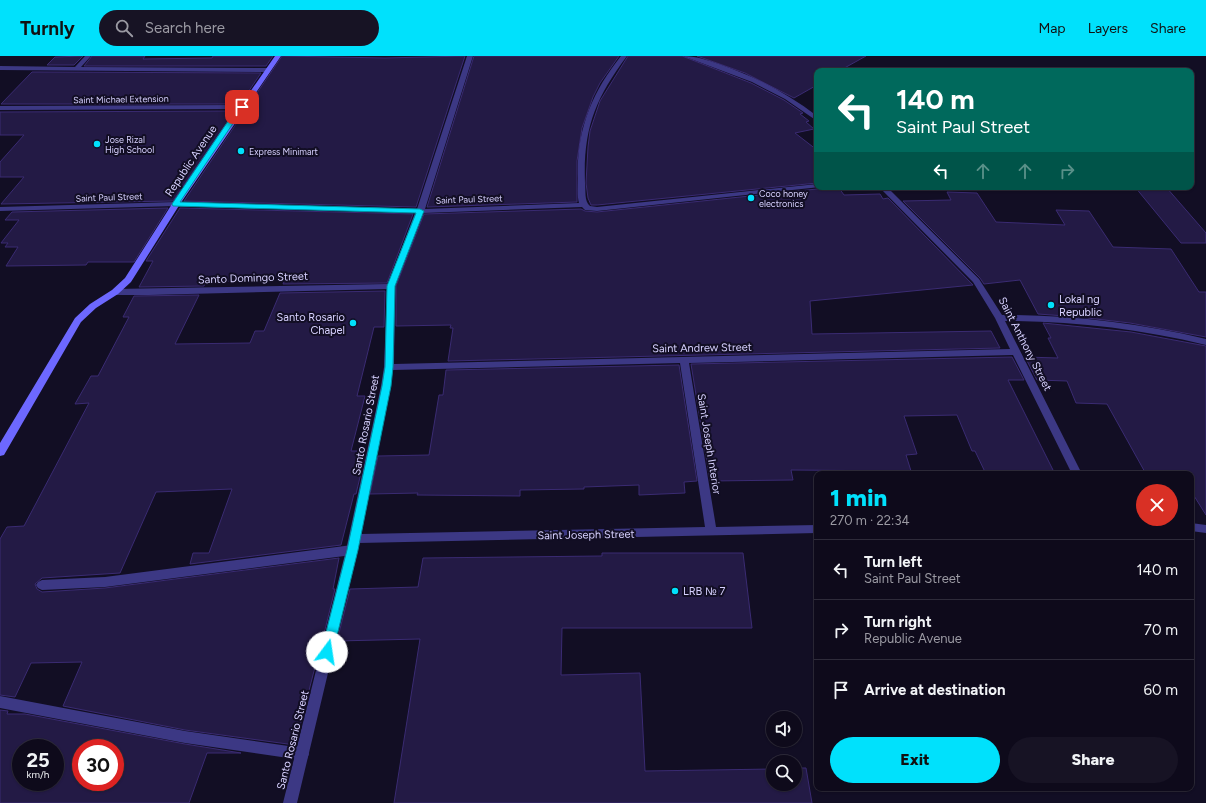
<!DOCTYPE html>
<meta charset="utf-8">
<style>
:root{--surface:#0e0a1b;--page:#171324;--text:#f1f3f6;--muted:#9b9aa3;--line:#2e2b3a;--accent:#00e1fc}
body{margin:0;font-family:Figtree,sans-serif;background:var(--page);color:var(--text);height:100vh;display:flex;flex-direction:column;font-size:15px;white-space:nowrap}
*{box-sizing:border-box;margin:0}
p{font-size:13px;color:var(--muted)}
.icon{flex:none;width:22px;height:22px;fill:none;stroke:currentColor;stroke-width:2;stroke-linecap:round;stroke-linejoin:round}
.map{position:relative;flex:1;overflow:hidden}
.side{position:absolute;left:814px;top:415px;width:380px;height:320px;display:flex;flex-direction:column;background:var(--surface);border-radius:8px;box-shadow:0 1px 3px #0004,0 0 0 1px var(--line)}
.side>*{flex:none}
.guide{position:absolute;left:814px;top:12px;width:380px;height:122px;border-radius:8px;box-shadow:0 1px 3px #0004,0 0 0 1px var(--line);background:#00695c;color:#fff;overflow:hidden}
.fabs{position:absolute;left:766px;top:655px;display:grid;gap:8px}
.fabs a{display:grid;place-items:center;width:36px;height:36px;border-radius:50%;background:var(--surface);box-shadow:0 1px 3px #0004,0 0 0 1px var(--line);font-size:20px}
.speed{position:absolute;left:12px;top:683px;display:flex;gap:8px;font-size:20px;font-weight:700;text-align:center}
.speed>*{display:grid;place-content:center;width:52px;height:52px;border-radius:50%;background:var(--surface);box-shadow:0 1px 3px #0004,0 0 0 1px var(--line);line-height:1}
.speed small{font-size:10px;font-weight:400}
.speed .limit{border:6px solid #d22;background:#fff;color:#111}
.pin{position:absolute;display:grid;place-items:center;width:34px;height:34px;color:#fff;margin:-17px;border-radius:8px;box-shadow:0 2px 6px #0006}
.me{position:absolute;width:44px;margin:-22px;rotate:14deg;stroke-linejoin:round;filter:drop-shadow(0 0 3px #0008)}
.turn{display:flex;align-items:center;gap:14px;height:84px;padding:0 16px;font-size:18px}
.turn .icon{width:52px;height:52px;stroke-width:2.5}
.turn b{display:block;font-size:28px;line-height:34px}
.lanes{display:flex;align-items:center;height:38px;padding:0 16px;background:#0003;justify-content:center;gap:20px;direction:ltr}
.lanes .off{opacity:.35}
.round{display:grid;place-items:center;flex:none;width:42px;height:42px;border-radius:21px;background:var(--page)}
.head{display:flex;align-items:center;justify-content:space-between;height:68px;padding:0 16px}
h1{font-size:24px;font-weight:800;line-height:30px;color:var(--accent)}
.cta{display:flex;gap:8px;margin-top:auto;padding:8px 16px}
.cta a{flex:1;height:46px;border-radius:24px;background:var(--accent);color:#111;font-size:16px;font-weight:800;line-height:46px;text-align:center}
.cta a+a{background:var(--page);color:var(--text)}
ul{padding:0;list-style:none}
li{display:flex;align-items:center;gap:12px;height:60px;padding:0 16px;border-top:1px solid var(--line)}
li div{flex:1}
li b{display:block;font-size:15px}
li em{font-style:normal}
header{display:flex;align-items:center;gap:24px;box-sizing:border-box;height:56px;padding:0 20px;background:var(--accent);color:#111}
header strong{font-size:19px}
nav{display:flex;gap:22px;margin-inline-start:auto;font-size:14px}
.search{width:280px;height:36px;background:var(--page);display:flex;align-items:center;gap:10px;box-sizing:border-box;padding:0 14px;border-radius:22px;color:var(--muted);font-size:15px}
.map>svg:first-child{display:block}
</style>
<header>
<strong>Turnly</strong>
<div class="search"><svg class="icon" aria-label="search" viewBox="0 0 24 24"><circle cx="10" cy="10" r="6"/><path d="M15 15l6 6"/></svg>Search here</div>
<nav><a>Map</a><a>Layers</a><a>Share</a></nav>
</header>
<div class="map">
<svg width="1206" height="747" viewBox="0 0 1206 747">
<rect width="100%" height="100%" fill="#120e24"/>
<path fill="#231a45" stroke="#3a2b72" fill-rule="evenodd" d="M 83,0 L 74,9 L 47,9 L 55,1 Z
M 92,0 L 145,0 L 143,3 L 212,2 L 213,0 L 273,0 L 266,10 L 84,10 Z
M 282,0 L 385,2 L 465,0 L 416,151 L 184,145 Z
M 474,0 L 619,0 L 600,27 L 593,41 L 582,72 L 577,105 L 577,146 L 427,151 Z
M 628,0 L 682,0 L 751,27 L 784,44 L 803,57 L 800,58 L 809,65 L 806,66 L 814,73 L 795,77 L 817,94 L 817,127 L 597,149 L 591,149 L 588,142 L 586,127 L 588,91 L 590,75 L 600,45 Z
M 697,0 L 866,0 L 839,15 L 817,15 L 817,29 L 794,42 L 745,17 Z
M 32,16 L 40,16 L 261,17 L 240,48 L 1,48 Z
M 235,55 L 173,145 L 1,148 L 24,121 L 0,121 L 0,106 L 24,79 L 0,79 L 0,56 Z
M 1135,131 L 1166,131 L 1206,177 L 1206,187 L 1181,187 Z
M 839,132 L 844,139 L 880,138 L 883,143 L 888,142 L 973,229 L 810,245 L 812,278 L 991,275 L 1000,292 L 448,305 L 453,272 L 450,272 L 451,269 L 396,270 L 396,230 L 424,158 L 581,153 L 585,155 L 597,156 L 817,133 Z
M 947,136 L 977,137 L 996,166 L 1065,169 L 1056,154 L 1089,155 L 1113,191 L 1171,193 L 1199,236 L 1206,236 L 1206,281 L 1130,267 L 1079,261 L 1038,258 L 1020,224 L 984,228 L 980,222 L 903,145 L 951,144 Z
M 168,152 L 134,206 L 88,206 L 86,209 L 6,210 L 18,191 L 5,191 L 8,187 L 1,187 L 19,164 L 5,164 L 12,156 Z
M 180,152 L 413,158 L 387,227 L 283,228 L 286,221 L 205,227 L 204,230 L 139,231 L 153,205 L 146,205 Z
M 385,235 L 384,271 L 374,271 L 357,340 L 365,340 L 351,395 L 364,395 L 363,400 L 365,400 L 356,438 L 354,438 L 341,489 L 190,508 L 193,497 L 209,497 L 232,433 L 156,436 L 120,517 L 42,522 L 35,528 L 37,533 L 42,536 L 105,532 L 339,502 L 333,533 L 335,533 L 322,586 L 319,586 L 315,611 L 295,689 L 185,674 L 63,650 L 82,606 L 31,607 L 15,641 L 0,639 L 0,483 L 7,471 L 24,470 L 89,347 L 75,348 L 91,320 L 98,320 L 129,261 L 123,261 L 134,240 L 199,239 L 175,288 L 250,287 L 255,275 L 264,275 L 280,237 Z
M 1043,267 L 1131,276 L 1206,290 L 1206,459 L 1191,435 L 1191,418 L 1146,418 L 1107,348 L 1076,347 L 1067,325 L 1037,324 L 1025,301 L 1058,302 L 1048,282 L 1051,282 Z
M 1012,301 L 1024,324 L 1008,324 L 1055,418 L 986,418 L 975,395 L 972,395 L 957,359 L 904,360 L 917,398 L 906,399 L 911,415 L 791,414 L 793,424 L 710,425 L 691,308 Z
M 679,309 L 697,425 L 684,426 L 685,437 L 639,439 L 639,429 L 584,431 L 584,433 L 520,434 L 520,440 L 417,439 L 418,437 L 370,438 L 378,400 L 429,399 L 439,339 L 443,339 L 446,314 Z
M 602,497 L 743,497 L 752,572 L 562,572 L 561,619 L 640,617 L 645,715 L 773,713 L 773,728 L 795,728 L 795,712 L 806,712 L 812,747 L 394,747 L 420,583 L 337,585 L 350,533 L 418,531 L 423,502 L 602,500 Z
M 0,654 L 8,655 L 7,658 L 25,658 L 185,688 L 241,697 L 207,697 L 189,747 L 0,747 ZM 21,692 L 55,692 L 55,726 L 21,726 ZM 81,692 L 115,692 L 115,726 L 81,726 Z"/>
<g fill="none" stroke-linecap="round" stroke-linejoin="round">
<path fill="#3c3884" fill-rule="evenodd" d="M 352,489 L 356,491 L 358,494 L 356,497 L 352,499 L 105,531 L 42,534 L 38,532 L 36,529 L 38,526 L 42,524 L 105,521 Z
M 0,640 L 185,675 L 302,692 L 307,693 L 309,698 L 307,703 L 302,704 L 185,687 L 0,652 Z"/>
<path fill="#3c3884" fill-rule="evenodd" d="M 85,0 L 91,0 L 81,11 L 268,12 L 271,14 L 268,16 L 0,14 L 0,10 L 75,11 Z
M 467,0 L 473,0 L 425,153 L 579,147 C 577,140 578,130 578,122 C 576,75 592,36 621,0 L 627,0 C 595,43 583,73 585,127 C 586,135 584,145 590,150 L 597,151 L 817,128 L 817,131 L 820,131 L 597,155 L 585,154 L 582,151 L 423,157 L 395,230 L 394,308 L 1010,293 L 995,262 L 973,226 L 879,131 L 887,131 L 979,223 L 1002,259 C 1071,259 1138,267 1206,283 L 1206,289 C 1140,273 1073,265 1005,265 L 1082,418 L 1072,418 L 1013,299 L 689,307 L 716,471 L 817,469 L 817,477 L 359,487 L 297,747 L 283,747 L 346,494 L 381,330 L 384,311 L 387,233 L 149,239 L 115,239 L 111,236 L 115,233 L 388,228 L 415,157 L 176,150 L 0,155 L 0,151 L 176,146 L 417,153 ZM 680,307 L 705,471 L 361,478 L 393,314 Z
M 683,0 C 696,0 707,4 719,8 C 754,20 787,37 817,60 L 817,65 L 785,43 L 752,26 Z
M 0,50 L 241,49 L 244,51 L 241,53 L 0,54 Z
M 1191,467 L 1206,469 L 1206,477 L 1191,475 Z"/>
<path fill="#6d68ff" fill-rule="evenodd" d="M 275,0 L 281,0 L 180,148 L 131,226 L 118,238 L 96,252 L 81,266 L 4,399 L 0,400 L 0,387 L 75,262 L 90,248 L 112,234 L 125,222 L 172,148 Z"/>
</g>
<path fill="#00e1fc" stroke="#0092a4" d="M 239,49 L 244,51 L 180,146 L 420,153 L 424,155 L 395,230 L 393,311 L 391,330 L 358,494 L 333,596 L 331,600 L 327,601 L 323,600 L 321,596 L 347,494 L 382,330 L 385,311 L 387,230 L 416,157 L 173,150 L 172,148 Z"/>
<g fill="#00e1fc" stroke="#120e24" stroke-width="1.5">
<circle cx="97" cy="88" r="4"/>
<circle cx="241" cy="95" r="4"/>
<circle cx="751" cy="142" r="4"/>
<circle cx="1051" cy="249" r="4"/>
<circle cx="353" cy="267" r="4"/>
<circle cx="675" cy="535" r="4"/>
</g>
<g text-anchor="middle" dominant-baseline="central" stroke-width="4" stroke-linejoin="round" paint-order="stroke">
<g font-size="9" fill="#d7d1ff" stroke="#120e24">
<text transform="translate(121 43) rotate(-1)">Saint Michael Extension</text>
<text transform="translate(109 141) rotate(-2)">Saint Paul Street</text>
<text transform="translate(469 143) rotate(-2)">Saint Paul Street</text>
</g>
<g font-size="9" fill="#d7d1ff" stroke="#120e24" text-anchor="start">
<text x="105" y="83">Jose Rizal<tspan x="105" dy="10">High School</tspan></text>
<text x="249" y="95">Express Minimart</text>
<text x="759" y="137">Coco honey<tspan x="759" dy="10">electronics</tspan></text>
</g>
<g font-size="11" fill="#d7d1ff" stroke="#120e24">
<text transform="translate(191 105) rotate(-56)">Republic Avenue</text>
<text transform="translate(253 222) rotate(-2)">Santo Domingo Street</text>
<text transform="translate(1025 288) rotate(63)">Saint Anthony Street</text>
<text transform="translate(702 292) rotate(-1)">Saint Andrew Street</text>
<text transform="translate(366 369) rotate(-79)">Santo Rosario Street</text>
<text transform="translate(709 388) rotate(81)">Saint Joseph Interior</text>
<text transform="translate(586 479) rotate(-1)">Saint Joseph Street</text>
<text transform="translate(293 684) rotate(-76)">Santo Rosario Street</text>
</g>
<g font-size="11" fill="#d7d1ff" stroke="#120e24" text-anchor="start">
<text x="1059" y="243">Lokal ng<tspan x="1059" dy="13">Republic</tspan></text>
<text x="345" y="261" text-anchor="end">Santo Rosario<tspan x="345" dy="13">Chapel</tspan></text>
<text x="683" y="535">LRB № 7</text>
</g>
</g>
</svg>
<div class="fabs">
<a><svg class="icon" aria-label="sound" viewBox="0 0 24 24"><path d="M4 9h4l5-4v14l-5-4H4zM17 9q2 3 0 6"/></svg></a>
<a><svg class="icon" aria-label="search" viewBox="0 0 24 24"><circle cx="10" cy="10" r="6"/><path d="M15 15l6 6"/></svg></a>
</div>
<div class="speed"><div>25<small>km/h</small></div><div class="limit">30</div></div>
<div class="pin" style="left:242px;top:51px;background:#d93025"><svg class="icon" aria-label="arrive" viewBox="0 0 24 24"><path d="M6 21V4h12l-3 4 3 4H6"/></svg></div>
<svg class="me" style="left:327px;top:596px" viewBox="-20 -20 40 40"><circle r="19" fill="#fff"/><path d="M0-13L10 11 0 6-10 11z" fill="#00e1fc"/></svg>
<div class="guide">
<div class="turn"><svg class="icon" aria-label="left" viewBox="0 0 24 24"><path d="M17 20v-9H6M10 6l-5 5 5 5"/></svg><div><b>140 m</b>Saint Paul Street</div></div>
<div class="lanes"><svg class="icon" aria-label="left" viewBox="0 0 24 24"><path d="M17 20v-9H6M10 6l-5 5 5 5"/></svg><svg class="icon off" aria-label="ahead" viewBox="0 0 24 24"><path d="M12 20V5M6 11l6-6 6 6"/></svg><svg class="icon off" aria-label="ahead" viewBox="0 0 24 24"><path d="M12 20V5M6 11l6-6 6 6"/></svg><svg class="icon off" aria-label="right" viewBox="0 0 24 24"><path d="M7 20v-9h11M14 6l5 5-5 5"/></svg></div>
</div>
<section class="side">
<div class="head"><div><h1>1 min</h1><p>270 m · 22:34</p></div><a class="round" style="background:#d93025;color:#fff"><svg class="icon" aria-label="close" viewBox="0 0 24 24"><path d="M6 6l12 12M18 6L6 18"/></svg></a></div>
<ul>
<li><svg class="icon" aria-label="left" viewBox="0 0 24 24"><path d="M17 20v-9H6M10 6l-5 5 5 5"/></svg><div><b>Turn left</b><p>Saint Paul Street</p></div><em>140 m</em></li>
<li><svg class="icon" aria-label="right" viewBox="0 0 24 24"><path d="M7 20v-9h11M14 6l5 5-5 5"/></svg><div><b>Turn right</b><p>Republic Avenue</p></div><em>70 m</em></li>
<li><svg class="icon" aria-label="arrive" viewBox="0 0 24 24"><path d="M6 21V4h12l-3 4 3 4H6"/></svg><div><b>Arrive at destination</b></div><em>60 m</em></li>
</ul>
<div class="cta"><a>Exit</a><a>Share</a></div>
</section>
</div>
